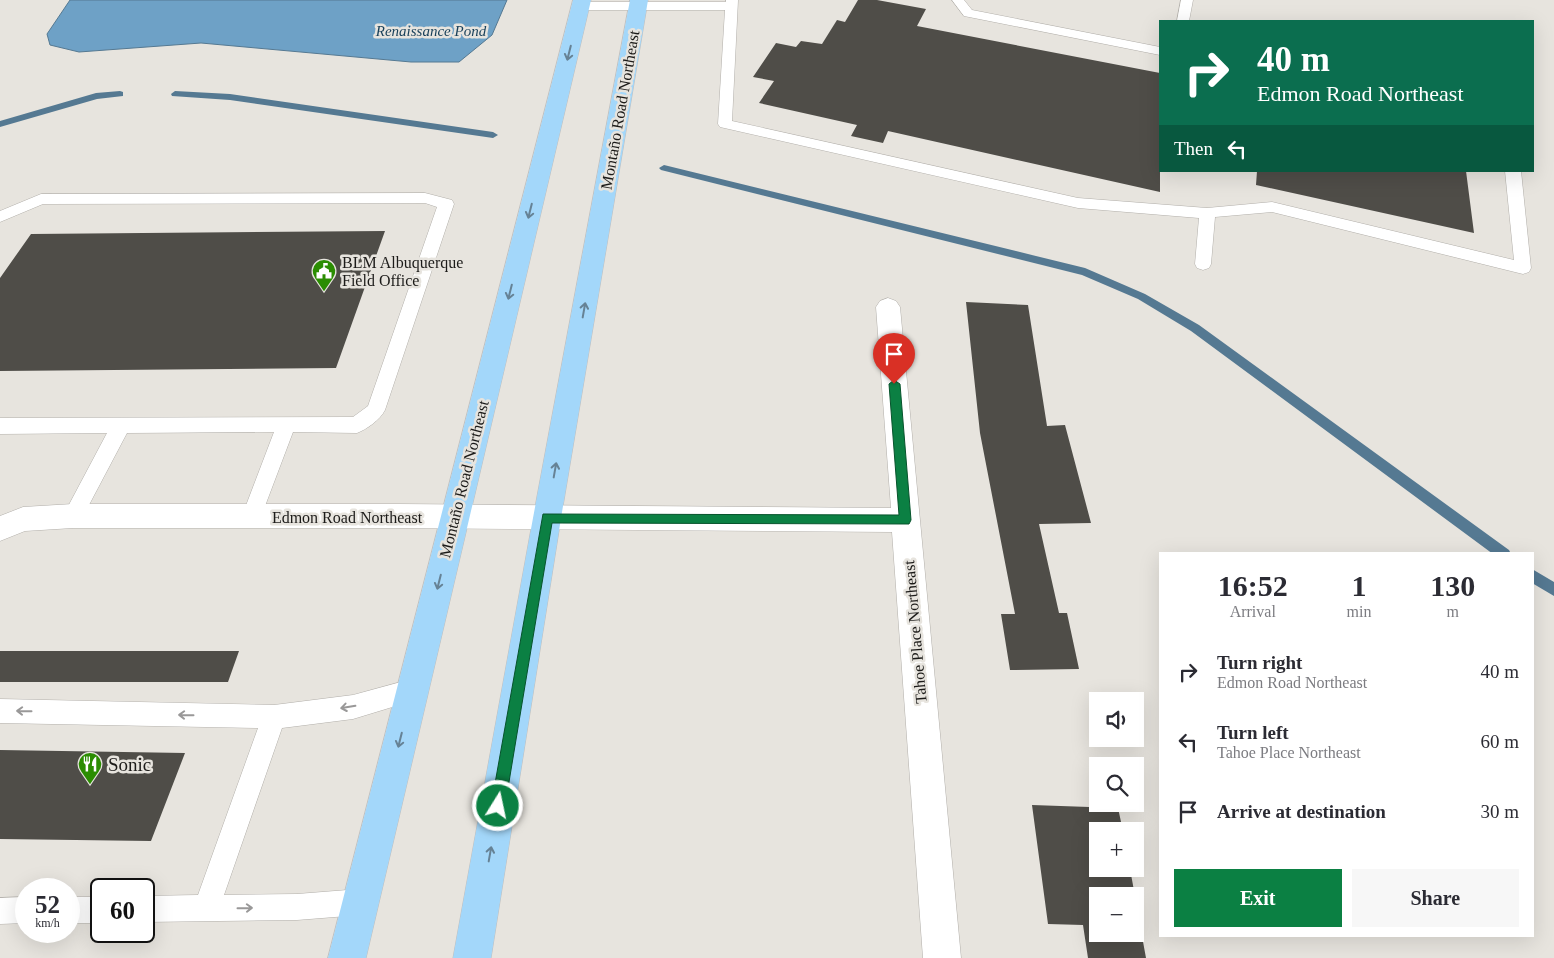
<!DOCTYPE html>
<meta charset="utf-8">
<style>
:root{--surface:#fff;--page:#f7f7f7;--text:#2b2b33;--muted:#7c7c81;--accent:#0b8043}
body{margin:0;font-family:"Times New Roman",serif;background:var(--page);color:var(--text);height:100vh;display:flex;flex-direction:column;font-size:19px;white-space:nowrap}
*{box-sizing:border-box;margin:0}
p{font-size:16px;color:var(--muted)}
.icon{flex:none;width:28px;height:28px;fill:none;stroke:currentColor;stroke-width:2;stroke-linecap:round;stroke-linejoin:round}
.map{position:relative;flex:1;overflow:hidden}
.details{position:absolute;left:1159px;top:552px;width:375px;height:385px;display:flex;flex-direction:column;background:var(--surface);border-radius:0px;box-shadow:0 5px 20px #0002}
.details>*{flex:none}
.banner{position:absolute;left:1159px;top:20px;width:375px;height:152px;border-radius:0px;box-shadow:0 5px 20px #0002;background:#0b6e4f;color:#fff;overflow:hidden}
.controls{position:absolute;left:1089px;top:692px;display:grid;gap:10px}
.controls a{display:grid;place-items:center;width:55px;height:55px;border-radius:0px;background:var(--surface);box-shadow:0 5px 20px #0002;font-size:25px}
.speed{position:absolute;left:15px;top:878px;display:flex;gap:10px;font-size:25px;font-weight:700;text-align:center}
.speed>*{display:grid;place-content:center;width:65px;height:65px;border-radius:50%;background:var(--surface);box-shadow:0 5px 20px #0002;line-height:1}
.speed small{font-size:12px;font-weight:400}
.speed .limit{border:2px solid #111;border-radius:8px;background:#fff;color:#111}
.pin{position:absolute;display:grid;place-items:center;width:42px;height:42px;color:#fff;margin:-51px -21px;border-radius:50% 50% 50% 0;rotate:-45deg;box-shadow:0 0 5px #0007}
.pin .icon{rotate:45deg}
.me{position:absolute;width:55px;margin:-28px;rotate:10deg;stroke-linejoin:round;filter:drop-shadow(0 0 4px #0008)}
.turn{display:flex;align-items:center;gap:18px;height:105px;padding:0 15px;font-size:22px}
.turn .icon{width:65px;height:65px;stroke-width:2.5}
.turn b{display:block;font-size:35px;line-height:42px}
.then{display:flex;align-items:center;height:48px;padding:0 15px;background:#0003;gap:10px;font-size:19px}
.eta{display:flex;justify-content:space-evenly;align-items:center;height:85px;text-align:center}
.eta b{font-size:30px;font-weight:800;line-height:35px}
.button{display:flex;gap:10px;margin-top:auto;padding:10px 15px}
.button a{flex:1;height:58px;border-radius:0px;background:var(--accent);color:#fff;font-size:20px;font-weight:800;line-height:58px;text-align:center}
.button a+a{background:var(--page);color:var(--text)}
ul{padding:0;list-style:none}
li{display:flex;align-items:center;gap:15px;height:70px;padding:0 15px}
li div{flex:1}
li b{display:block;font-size:19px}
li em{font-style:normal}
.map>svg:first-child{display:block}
</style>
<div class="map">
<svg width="1554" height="958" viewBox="0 0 1554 958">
<rect width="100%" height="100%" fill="#e7e4de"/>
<path fill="#6ea1c6" stroke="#557992" d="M 70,0 L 507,0 L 492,35 L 459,62 L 411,62 L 201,43 L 79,52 L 50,45 L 47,34 Z"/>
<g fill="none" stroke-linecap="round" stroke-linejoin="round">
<path fill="#557992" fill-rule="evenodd" d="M 120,91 L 123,92 L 123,96 L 97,99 L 0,127 L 0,121 L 96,93 Z
M 175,91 L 230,94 L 493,132 L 498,135 L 493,138 L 230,100 L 172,96 L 171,94 Z
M 664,165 L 1085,268 L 1145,294 L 1199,325 L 1509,550 L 1511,554 L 1493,554 L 1191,331 L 1138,299 L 1082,275 L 661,170 L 659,168 Z
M 1532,569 L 1554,582 L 1554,596 L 1532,583 Z"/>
</g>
<path fill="#4f4d48" d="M 858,0 L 877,0 L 926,9 L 917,26 L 1160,73 L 1160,192 L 888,131 L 883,143 L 851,136 L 857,125 L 759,103 L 774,81 L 753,77 L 776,43 L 796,47 L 801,41 L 822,44 L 837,20 L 845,22 Z
M 1257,171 L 1466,171 L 1474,233 L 1256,185 Z
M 385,231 L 336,368 L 0,371 L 0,278 L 31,234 Z
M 966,302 L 1028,305 L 1047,426 L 1065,425 L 1091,523 L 1039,524 L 1059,613 L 1067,613 L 1079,669 L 1010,670 L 1001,614 L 1015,614 L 980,433 Z
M 0,651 L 239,651 L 228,682 L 0,682 Z
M 0,750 L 185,753 L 151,841 L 0,839 Z
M 1032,805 L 1118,808 L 1123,831 L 1098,831 L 1098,869 L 1130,869 L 1135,896 L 1098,896 L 1098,934 L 1135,934 L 1135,898 L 1146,958 L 1088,958 L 1083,925 L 1048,924 Z"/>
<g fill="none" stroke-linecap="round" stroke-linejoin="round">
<g stroke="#b2afaa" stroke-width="1">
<path id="service" d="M 726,0 L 738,0 L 732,121 L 1078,198 L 1207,208 L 1272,202 L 1514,260 L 1505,171 L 1521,171 L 1531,268 L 1529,272 L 1523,274 L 1272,212 L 1215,217 L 1211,264 L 1209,268 L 1203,270 L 1197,268 L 1195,264 L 1199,218 L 1078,208 L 720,127 L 718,124 L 725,10 L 580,10 L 574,6 L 580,2 L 726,2 Z
M 952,0 L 964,0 L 972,10 L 1160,47 L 1160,55 L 964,16 Z
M 1181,0 L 1193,0 L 1189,21 L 1177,21 Z
M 425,193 L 452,200 L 454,204 L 385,410 C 380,420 367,429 357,433 L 293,432 L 259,522 L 252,525 L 245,522 L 242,516 L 274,432 L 127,433 L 80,522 L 73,525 L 66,522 L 63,516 L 107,433 L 0,434 L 0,418 L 353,417 L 368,406 L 437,207 L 425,203 L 43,204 L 0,222 L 0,211 L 41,194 Z
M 412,679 L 420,682 L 424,690 L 420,698 L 412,701 L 353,719 L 282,728 L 224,895 L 297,894 L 360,889 L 369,893 L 373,902 L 369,911 L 360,915 L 297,920 L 144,922 L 144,896 L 198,895 L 258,728 L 0,723 L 0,699 L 274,705 L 353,695 Z
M 26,897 L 26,923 L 0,924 L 0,898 Z
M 69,897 L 101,897 L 101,923 L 69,923 Z"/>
</g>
<g stroke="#b2afaa" stroke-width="1">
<path id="minor" d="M 888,298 L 896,301 L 900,307 L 961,958 L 923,958 L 892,532 L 399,528 L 73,528 L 25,531 L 0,541 L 0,516 L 23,507 L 73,504 L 399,504 L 891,508 L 876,307 L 880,301 Z"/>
</g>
<g stroke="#bfbfbf" stroke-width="1">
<path id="primary" d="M 573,0 L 591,0 L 366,958 L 328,958 Z
M 630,0 L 648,0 L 561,518 L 491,958 L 453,958 L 533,518 Z"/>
</g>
<use href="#service" fill="#fff" fill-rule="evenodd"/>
<use href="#minor" fill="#fff" fill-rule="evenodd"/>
<use href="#primary" fill="#a3d7fa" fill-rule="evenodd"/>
</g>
<defs><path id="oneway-shaft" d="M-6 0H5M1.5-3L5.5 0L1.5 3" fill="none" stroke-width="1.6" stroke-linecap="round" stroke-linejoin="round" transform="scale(1.25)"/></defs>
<g stroke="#668295">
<use href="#oneway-shaft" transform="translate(569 53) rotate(104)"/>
<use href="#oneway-shaft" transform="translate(530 211) rotate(104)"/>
<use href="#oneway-shaft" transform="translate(510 292) rotate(104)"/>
<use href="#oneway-shaft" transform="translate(584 310) rotate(-80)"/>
<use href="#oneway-shaft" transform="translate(555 470) rotate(-80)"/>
<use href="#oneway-shaft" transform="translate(439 582) rotate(104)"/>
<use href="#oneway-shaft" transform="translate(400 740) rotate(104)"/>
<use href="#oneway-shaft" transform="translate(490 854) rotate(-80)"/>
</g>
<g stroke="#999898">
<use href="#oneway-shaft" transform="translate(348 707) rotate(171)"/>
<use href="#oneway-shaft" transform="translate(24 711) rotate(-179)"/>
<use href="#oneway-shaft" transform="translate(186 715) rotate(-179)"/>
<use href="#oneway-shaft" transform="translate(245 908) rotate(-1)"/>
</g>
<path fill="#0b8043" stroke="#07532c" d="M 894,380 L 900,384 L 911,520 L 909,524 L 552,523 L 505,806 L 503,811 L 498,813 L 493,811 L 491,806 L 543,514 L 899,515 L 889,384 Z"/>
<defs>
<g id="civic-pin" transform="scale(1.25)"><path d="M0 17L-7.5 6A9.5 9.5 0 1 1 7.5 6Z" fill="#2b8d02" stroke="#e7e4de"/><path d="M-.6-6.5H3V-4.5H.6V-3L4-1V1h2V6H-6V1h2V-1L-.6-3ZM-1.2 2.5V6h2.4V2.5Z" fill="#fff"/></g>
<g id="restaurant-pin" transform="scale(1.25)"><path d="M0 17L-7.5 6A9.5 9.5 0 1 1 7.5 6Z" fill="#2b8d02" stroke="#e7e4de"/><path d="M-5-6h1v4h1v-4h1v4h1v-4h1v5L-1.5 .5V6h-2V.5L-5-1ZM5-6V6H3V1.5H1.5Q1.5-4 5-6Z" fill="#fff"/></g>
</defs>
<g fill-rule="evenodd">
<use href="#civic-pin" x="324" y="271"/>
<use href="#restaurant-pin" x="90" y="764"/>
</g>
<g text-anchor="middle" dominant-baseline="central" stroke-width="5" stroke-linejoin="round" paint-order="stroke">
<g font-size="15" font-style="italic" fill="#173f59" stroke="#e7e4de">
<text x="431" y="31">Renaissance Pond</text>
</g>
<g font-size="16" fill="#1c1b19" stroke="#e7e4de">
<text transform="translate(620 110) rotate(-80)">Montaño Road Northeast</text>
<text transform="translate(464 479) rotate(-76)">Montaño Road Northeast</text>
<text x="347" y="517">Edmon Road Northeast</text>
<text transform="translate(915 632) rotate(-95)">Tahoe Place Northeast</text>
</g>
<g font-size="16" fill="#1c1b19" stroke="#e7e4de" text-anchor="start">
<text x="342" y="262">BLM Albuquerque<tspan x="342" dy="18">Field Office</tspan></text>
</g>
<g font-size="19" fill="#1c1b19" stroke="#e7e4de" text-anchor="start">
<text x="108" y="764">Sonic</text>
</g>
</g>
</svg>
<div class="controls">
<a><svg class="icon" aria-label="sound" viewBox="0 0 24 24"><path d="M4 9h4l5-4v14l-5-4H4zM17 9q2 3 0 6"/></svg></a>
<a><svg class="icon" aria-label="search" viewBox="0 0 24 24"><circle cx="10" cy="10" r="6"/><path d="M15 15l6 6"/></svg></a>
<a>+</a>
<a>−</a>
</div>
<div class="speed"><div>52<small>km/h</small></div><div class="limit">60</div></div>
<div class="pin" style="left:894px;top:384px;background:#d93025"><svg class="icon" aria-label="arrive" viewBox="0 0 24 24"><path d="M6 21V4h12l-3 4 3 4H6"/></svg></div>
<svg class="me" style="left:498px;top:806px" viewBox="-20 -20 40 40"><circle r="17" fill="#0b8043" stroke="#fff" stroke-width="3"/><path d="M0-11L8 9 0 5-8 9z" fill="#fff"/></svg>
<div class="banner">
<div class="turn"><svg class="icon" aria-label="right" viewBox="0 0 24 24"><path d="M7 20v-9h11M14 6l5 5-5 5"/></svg><div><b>40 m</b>Edmon Road Northeast</div></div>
<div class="then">Then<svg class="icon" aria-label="left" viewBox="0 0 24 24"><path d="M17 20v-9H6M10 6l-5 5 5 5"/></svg></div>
</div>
<section class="details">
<div class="eta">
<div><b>16:52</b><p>Arrival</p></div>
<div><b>1</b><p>min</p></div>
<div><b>130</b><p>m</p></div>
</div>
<ul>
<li><svg class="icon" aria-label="right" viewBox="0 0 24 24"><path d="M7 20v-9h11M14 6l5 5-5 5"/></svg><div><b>Turn right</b><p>Edmon Road Northeast</p></div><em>40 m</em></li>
<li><svg class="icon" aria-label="left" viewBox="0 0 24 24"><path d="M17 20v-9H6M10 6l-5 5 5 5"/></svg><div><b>Turn left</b><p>Tahoe Place Northeast</p></div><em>60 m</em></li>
<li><svg class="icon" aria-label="arrive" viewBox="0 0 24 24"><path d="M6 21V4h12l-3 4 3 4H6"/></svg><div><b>Arrive at destination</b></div><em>30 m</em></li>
</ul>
<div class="button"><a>Exit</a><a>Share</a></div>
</section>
</div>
